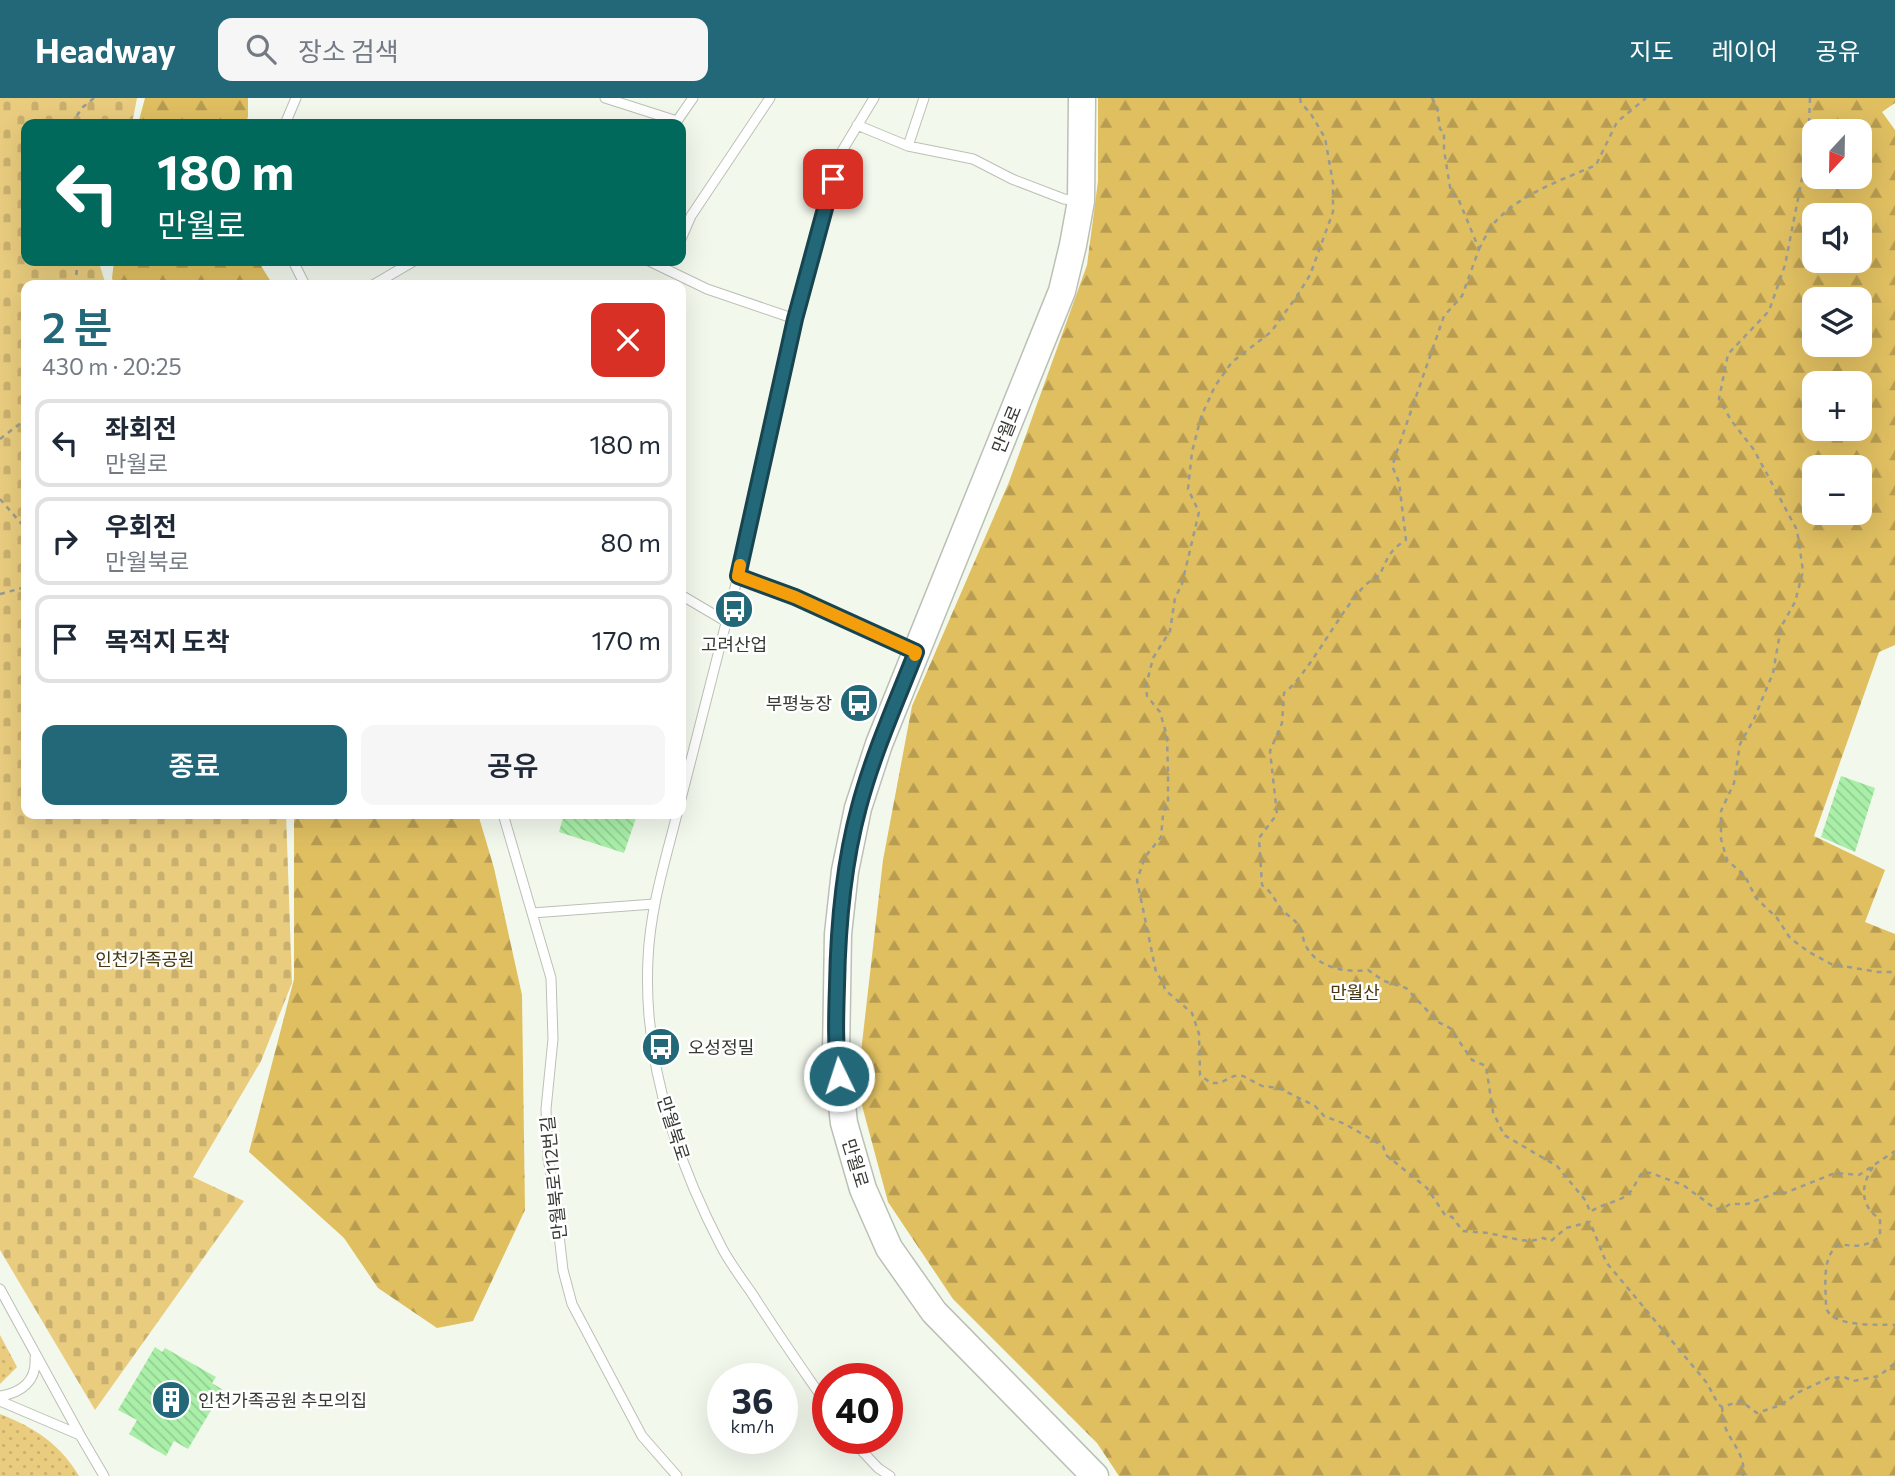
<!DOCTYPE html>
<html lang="ko">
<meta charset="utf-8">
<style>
:root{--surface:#fff;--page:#f6f6f7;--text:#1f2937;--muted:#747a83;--line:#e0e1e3;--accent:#236879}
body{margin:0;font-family:Commissioner,"Noto Sans KR",sans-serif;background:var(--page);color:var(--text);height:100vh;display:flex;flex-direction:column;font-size:26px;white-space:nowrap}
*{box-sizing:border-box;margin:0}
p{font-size:23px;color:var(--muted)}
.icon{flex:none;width:38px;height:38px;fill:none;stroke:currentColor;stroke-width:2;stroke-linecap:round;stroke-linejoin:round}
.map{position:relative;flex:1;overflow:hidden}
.panel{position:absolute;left:21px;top:182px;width:665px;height:539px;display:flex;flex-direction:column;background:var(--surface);border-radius:14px;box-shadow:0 7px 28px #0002}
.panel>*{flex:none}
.guide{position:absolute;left:21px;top:21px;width:665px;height:147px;border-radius:14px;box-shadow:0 7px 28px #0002;background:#00695c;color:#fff;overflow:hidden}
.needle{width:46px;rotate:202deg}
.tools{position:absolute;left:1802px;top:21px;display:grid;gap:14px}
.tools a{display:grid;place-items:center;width:70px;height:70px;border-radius:14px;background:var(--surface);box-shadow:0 7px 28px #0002;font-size:35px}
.speed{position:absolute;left:707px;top:1265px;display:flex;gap:14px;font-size:35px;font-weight:700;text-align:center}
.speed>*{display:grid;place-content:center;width:91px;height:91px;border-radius:50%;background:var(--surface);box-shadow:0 7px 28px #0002;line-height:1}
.speed small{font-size:18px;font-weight:400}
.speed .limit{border:10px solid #d22;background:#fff;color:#111}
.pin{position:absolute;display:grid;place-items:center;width:60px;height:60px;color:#fff;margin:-30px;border-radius:14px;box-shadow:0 4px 10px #0006}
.me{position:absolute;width:77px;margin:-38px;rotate:356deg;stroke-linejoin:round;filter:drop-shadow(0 0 5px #0008)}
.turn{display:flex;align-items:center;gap:24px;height:147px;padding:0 21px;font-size:32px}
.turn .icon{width:91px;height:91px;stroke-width:2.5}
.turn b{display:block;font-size:49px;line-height:60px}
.round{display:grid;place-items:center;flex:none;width:74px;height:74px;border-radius:14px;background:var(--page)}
.overview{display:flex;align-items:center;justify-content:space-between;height:119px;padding:0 21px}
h1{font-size:42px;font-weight:600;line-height:52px;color:var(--accent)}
.button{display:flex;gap:14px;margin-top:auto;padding:14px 21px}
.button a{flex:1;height:80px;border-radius:14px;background:var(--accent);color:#fff;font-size:28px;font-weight:600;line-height:80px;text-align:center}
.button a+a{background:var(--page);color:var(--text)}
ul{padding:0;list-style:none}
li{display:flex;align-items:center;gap:21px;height:88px;margin:0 14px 10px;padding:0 7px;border:4px solid var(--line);border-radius:14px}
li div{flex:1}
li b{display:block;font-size:26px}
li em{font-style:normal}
header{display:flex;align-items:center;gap:42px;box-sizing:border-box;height:98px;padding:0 35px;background:var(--accent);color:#fff}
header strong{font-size:33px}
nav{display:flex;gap:38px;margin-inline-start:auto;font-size:24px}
.search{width:490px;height:63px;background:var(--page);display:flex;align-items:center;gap:18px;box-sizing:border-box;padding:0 24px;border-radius:14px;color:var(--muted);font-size:26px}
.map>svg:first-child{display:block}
</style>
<header>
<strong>Headway</strong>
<div class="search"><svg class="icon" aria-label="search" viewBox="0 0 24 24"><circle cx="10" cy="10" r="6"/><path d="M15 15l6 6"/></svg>장소 검색</div>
<nav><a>지도</a><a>레이어</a><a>공유</a></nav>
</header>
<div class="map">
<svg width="1895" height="1378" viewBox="0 0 1895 1378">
<defs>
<pattern id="forest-firs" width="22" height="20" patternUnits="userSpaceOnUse" patternTransform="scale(1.75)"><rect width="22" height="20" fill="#e0bf61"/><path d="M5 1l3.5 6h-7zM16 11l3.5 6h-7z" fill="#b79c51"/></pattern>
<pattern id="cemetery-stones" width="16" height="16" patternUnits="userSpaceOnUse" patternTransform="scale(1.75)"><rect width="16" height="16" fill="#e9cc7e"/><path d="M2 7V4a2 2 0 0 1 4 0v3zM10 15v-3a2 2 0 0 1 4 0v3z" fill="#c9b06e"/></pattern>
<pattern id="park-dots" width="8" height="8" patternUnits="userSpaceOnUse" patternTransform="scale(1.75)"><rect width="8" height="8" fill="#e9cc7e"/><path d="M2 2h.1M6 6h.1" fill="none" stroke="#c9b06e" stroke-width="1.8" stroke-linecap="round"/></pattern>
<pattern id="building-back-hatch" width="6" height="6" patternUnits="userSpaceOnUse" patternTransform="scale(1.75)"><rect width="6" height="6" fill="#a9efa8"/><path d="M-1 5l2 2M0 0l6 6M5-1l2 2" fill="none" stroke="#92ce91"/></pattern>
</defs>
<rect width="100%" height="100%" fill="#f3f8ed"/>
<path fill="url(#forest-firs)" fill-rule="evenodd" d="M 145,0 L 248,0 L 248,19 L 245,26 L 138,26 Z
M 1098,0 L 1895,0 L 1895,5 L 1882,14 L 1895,32 L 1895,547 L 1879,554 L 1814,738 L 1885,772 L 1865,824 L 1895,836 L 1895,1378 L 1119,1378 L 1097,1345 L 953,1201 L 888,1104 L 857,989 L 883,762 L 912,608 L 1009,384 L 1087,167 L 1098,83 ZM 1815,33 L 1860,33 L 1860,79 L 1815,79 ZM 1815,117 L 1860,117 L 1860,163 L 1815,163 ZM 1815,201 L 1860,201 L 1860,247 L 1815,247 ZM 1815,285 L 1860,285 L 1860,331 L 1815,331 ZM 1815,369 L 1860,369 L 1860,415 L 1815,415 Z
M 114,163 L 258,163 L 273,187 L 114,187 L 112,180 Z
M 294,716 L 478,716 L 494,770 L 522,897 L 525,1112 L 473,1223 L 437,1230 L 378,1190 L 344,1140 L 249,1054 L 294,881 Z"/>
<path fill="url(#cemetery-stones)" d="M 0,0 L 137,0 L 132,26 L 26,26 L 26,163 L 101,163 L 100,168 L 106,187 L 26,187 L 26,716 L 286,716 L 292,885 L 261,963 L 193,1079 L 244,1103 L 95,1312 L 0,1152 Z"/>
<path fill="url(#park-dots)" d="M 0,1237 L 17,1269 L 0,1286 Z
M 0,1316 C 34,1329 61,1347 79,1378 L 0,1378 Z"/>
<path fill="url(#building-back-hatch)" d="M 1841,678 L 1875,690 L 1855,754 L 1821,739 Z
M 564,716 L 621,716 L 636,720 L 624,755 L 559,734 Z
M 155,1249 L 162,1254 L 165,1250 L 216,1279 L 212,1285 L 223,1292 L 188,1351 L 174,1343 L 166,1358 L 129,1336 L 137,1322 L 118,1312 Z"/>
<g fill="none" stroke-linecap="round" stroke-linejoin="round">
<g stroke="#bbc0b5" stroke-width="11">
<path id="lane" d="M 605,0 L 677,23 L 693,0
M 285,26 L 296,0
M 857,27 L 908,48 L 973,61 L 1012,81 L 1064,101 L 1079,103
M 908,48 L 924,0
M 681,141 L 691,118 L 770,0
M 293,163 L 305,187
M 649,163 L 707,191 L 795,221
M 373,187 L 414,163
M 738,478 L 795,499 L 913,553
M 681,497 L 725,523
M 681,701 L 738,478 L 795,221 L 839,58 L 874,0
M 503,716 L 551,880 L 553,941 L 546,1011 L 548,1061 L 559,1116 L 559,1137 L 563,1172 L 572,1206 L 642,1338 L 677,1378
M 677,716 C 665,764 650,811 648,861 C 643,961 676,1062 722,1150 C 730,1165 741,1180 751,1194 C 776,1233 802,1271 828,1308
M 532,815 L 654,806
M 0,1191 L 80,1337
M 0,1298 C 21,1295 37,1283 35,1260
M 0,1303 L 80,1337 L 104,1378
M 850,1340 L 878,1370 L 890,1378"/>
</g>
<g stroke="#bbc0b5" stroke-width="29">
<path id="secondary" d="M 1082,0 L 1081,103 L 1073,147 L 1062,193 L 879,646 L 858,710 L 845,773 L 838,836 L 836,955 L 844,1025 L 863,1091 L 889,1150 L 934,1214 L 1095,1378"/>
</g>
<path stroke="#989b93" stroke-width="2.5" stroke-dasharray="5 5" stroke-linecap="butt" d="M 1300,0 L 1301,5 L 1311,16 L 1325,40 L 1333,85 L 1333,114 L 1310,177 L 1297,198 L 1271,234 L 1232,264 L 1215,288 L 1201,319 L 1192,354 L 1188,391 L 1199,414 L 1182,486 L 1175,500 L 1170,533 L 1153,560 L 1146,588 L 1147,598 L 1160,614 L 1167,638 L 1168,677 L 1168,704 L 1163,717 L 1161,739 L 1145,759 L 1137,782 L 1156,874 L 1163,884 L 1165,892 L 1192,915 L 1199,936 L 1200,977 L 1211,985 L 1220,985 L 1234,978 L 1243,978 L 1262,988 L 1279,990 L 1315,1008 L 1324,1018 L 1345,1026 L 1383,1048 L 1386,1057 L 1427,1090 L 1445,1117 L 1452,1119 L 1463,1133 L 1488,1135 L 1520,1142 L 1531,1143 L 1543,1140 L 1551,1143 L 1566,1130 L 1590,1124 L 1606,1164 L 1707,1285 L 1718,1306 L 1722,1309 L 1741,1303 L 1757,1315 L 1781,1307 L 1799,1294 L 1829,1280 L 1844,1279 L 1853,1283 L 1879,1278 L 1895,1265
M 1432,0 L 1437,9 L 1440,31 L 1444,34 L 1444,52 L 1451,95 L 1458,100 L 1479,151 L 1462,198 L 1444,218 L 1394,362 L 1393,370 L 1399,384 L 1406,442 C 1387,454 1388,461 1379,478 C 1351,487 1315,571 1284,595 L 1282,625 L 1270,653 L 1277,716 L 1259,740 L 1262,787 C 1274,796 1274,802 1282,812 C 1289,819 1297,822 1301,832 C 1303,837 1303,843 1306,848 C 1317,870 1346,875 1368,872 L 1384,883 L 1406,890 L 1438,924 L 1450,930 L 1472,962 L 1486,968 L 1493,1014 L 1504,1037 L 1557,1068 L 1586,1103 L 1590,1114 C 1601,1106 1616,1105 1627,1097 C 1635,1091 1636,1081 1643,1074 L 1651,1075 L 1683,1087 L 1716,1111 L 1724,1110 L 1730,1106 L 1747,1106 L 1781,1093 L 1785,1095 L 1835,1075 L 1859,1077 L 1895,1053
M 1810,0 L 1808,50 L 1785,167 L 1769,213 L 1728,256 L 1719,301 L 1731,322 L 1754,352 L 1797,432 L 1803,473 L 1795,504 L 1781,529 L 1773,575 L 1754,621 L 1740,646 L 1734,685 L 1721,713 L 1721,741 L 1727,762 L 1745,778 L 1756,800 L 1777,820 L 1790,840 L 1809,854 L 1831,866 L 1878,874 L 1895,874
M 71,26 L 83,9 L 94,0
M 1479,151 C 1484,142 1489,130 1496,123 C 1522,95 1562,82 1596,67 L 1617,24 L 1646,0
M 76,187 L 77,163
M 0,341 L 26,321
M 0,401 L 26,431
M 0,496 L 26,489
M 1873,1069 C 1860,1088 1860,1108 1880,1121 L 1880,1138 C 1868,1149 1856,1149 1839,1146 C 1821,1158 1826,1190 1826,1209 C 1831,1230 1877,1226 1895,1227
M 1722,1309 C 1723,1316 1723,1325 1726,1331 C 1733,1347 1746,1358 1743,1378"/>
<use href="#lane" stroke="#fff" stroke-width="9"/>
<use href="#secondary" stroke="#fff" stroke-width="26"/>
</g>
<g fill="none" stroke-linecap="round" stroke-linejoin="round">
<g stroke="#17444f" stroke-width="18">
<path id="route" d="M 833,81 L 795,221 L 738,478 L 795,499 L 916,554 C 896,605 873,656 859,709 C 843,768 838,828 837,888 C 836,918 835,948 839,978"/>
</g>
<use href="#route" stroke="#236879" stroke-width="12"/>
<path stroke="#f59e0b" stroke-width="12" d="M 740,467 L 738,478 L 795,499 L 916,554 L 915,557"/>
</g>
<defs>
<g id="bus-disc" transform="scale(2.0125)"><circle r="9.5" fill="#236879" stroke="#fff"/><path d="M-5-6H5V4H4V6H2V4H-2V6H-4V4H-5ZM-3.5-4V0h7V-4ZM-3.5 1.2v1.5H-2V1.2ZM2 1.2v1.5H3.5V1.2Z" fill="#fff"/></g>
<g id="building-disc" transform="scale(2.0125)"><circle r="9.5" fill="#236879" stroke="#fff"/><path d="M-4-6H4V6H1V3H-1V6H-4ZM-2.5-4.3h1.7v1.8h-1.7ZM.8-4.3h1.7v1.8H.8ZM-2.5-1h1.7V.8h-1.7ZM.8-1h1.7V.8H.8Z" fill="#fff"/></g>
</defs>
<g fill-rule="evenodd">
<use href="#bus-disc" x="734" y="511"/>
<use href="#bus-disc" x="859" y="605"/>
<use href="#bus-disc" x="661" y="949"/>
<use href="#building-disc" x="171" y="1302"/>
</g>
<g text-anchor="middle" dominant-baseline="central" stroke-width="5" stroke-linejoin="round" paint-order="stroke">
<g font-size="18" fill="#383a35" stroke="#fff">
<text transform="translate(1006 331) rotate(-68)">만월로</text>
<text transform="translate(674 1030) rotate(72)">만월북로</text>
<text transform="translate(856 1065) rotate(73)">만월로</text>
<text transform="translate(553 1080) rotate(-96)">만월북로112번길</text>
</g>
<g font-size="18" fill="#383a35" stroke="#fff" text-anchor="start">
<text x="734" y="546" text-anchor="middle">고려산업</text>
<text x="832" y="605" text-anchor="end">부평농장</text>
<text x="688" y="949">오성정밀</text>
<text x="198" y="1302">인천가족공원 추모의집</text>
</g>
<g font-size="18" fill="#463810" stroke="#fff">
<text x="145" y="861">인천가족공원</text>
<text x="1355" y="894">만월산</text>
</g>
</g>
</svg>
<div class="tools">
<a><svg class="needle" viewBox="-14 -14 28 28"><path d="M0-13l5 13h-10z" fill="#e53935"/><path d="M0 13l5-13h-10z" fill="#747a83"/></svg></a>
<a><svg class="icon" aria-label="sound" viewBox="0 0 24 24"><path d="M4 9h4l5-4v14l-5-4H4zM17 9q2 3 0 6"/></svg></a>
<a><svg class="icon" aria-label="layers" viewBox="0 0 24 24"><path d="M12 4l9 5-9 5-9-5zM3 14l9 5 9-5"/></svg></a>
<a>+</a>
<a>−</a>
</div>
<div class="speed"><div>36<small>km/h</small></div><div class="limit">40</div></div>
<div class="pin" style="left:833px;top:81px;background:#d93025"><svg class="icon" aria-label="arrive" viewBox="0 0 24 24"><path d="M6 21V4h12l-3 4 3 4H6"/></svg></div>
<svg class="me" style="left:839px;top:978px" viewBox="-20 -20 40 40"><circle r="17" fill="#236879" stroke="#fff" stroke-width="3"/><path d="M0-11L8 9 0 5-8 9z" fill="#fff"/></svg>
<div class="guide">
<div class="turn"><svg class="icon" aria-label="left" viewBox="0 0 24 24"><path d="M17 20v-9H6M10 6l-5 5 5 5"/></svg><div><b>180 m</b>만월로</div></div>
</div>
<section class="panel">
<div class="overview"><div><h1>2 분</h1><p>430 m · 20:25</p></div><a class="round" style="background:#d93025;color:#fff"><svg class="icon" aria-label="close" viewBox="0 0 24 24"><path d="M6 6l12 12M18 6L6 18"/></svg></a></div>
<ul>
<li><svg class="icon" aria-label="left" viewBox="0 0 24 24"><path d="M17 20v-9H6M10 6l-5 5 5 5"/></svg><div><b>좌회전</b><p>만월로</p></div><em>180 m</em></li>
<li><svg class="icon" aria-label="right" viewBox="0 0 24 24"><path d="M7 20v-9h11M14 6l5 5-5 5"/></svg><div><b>우회전</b><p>만월북로</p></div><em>80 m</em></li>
<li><svg class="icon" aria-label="arrive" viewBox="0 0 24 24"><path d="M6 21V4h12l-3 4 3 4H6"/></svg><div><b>목적지 도착</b></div><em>170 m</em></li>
</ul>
<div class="button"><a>종료</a><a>공유</a></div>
</section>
</div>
